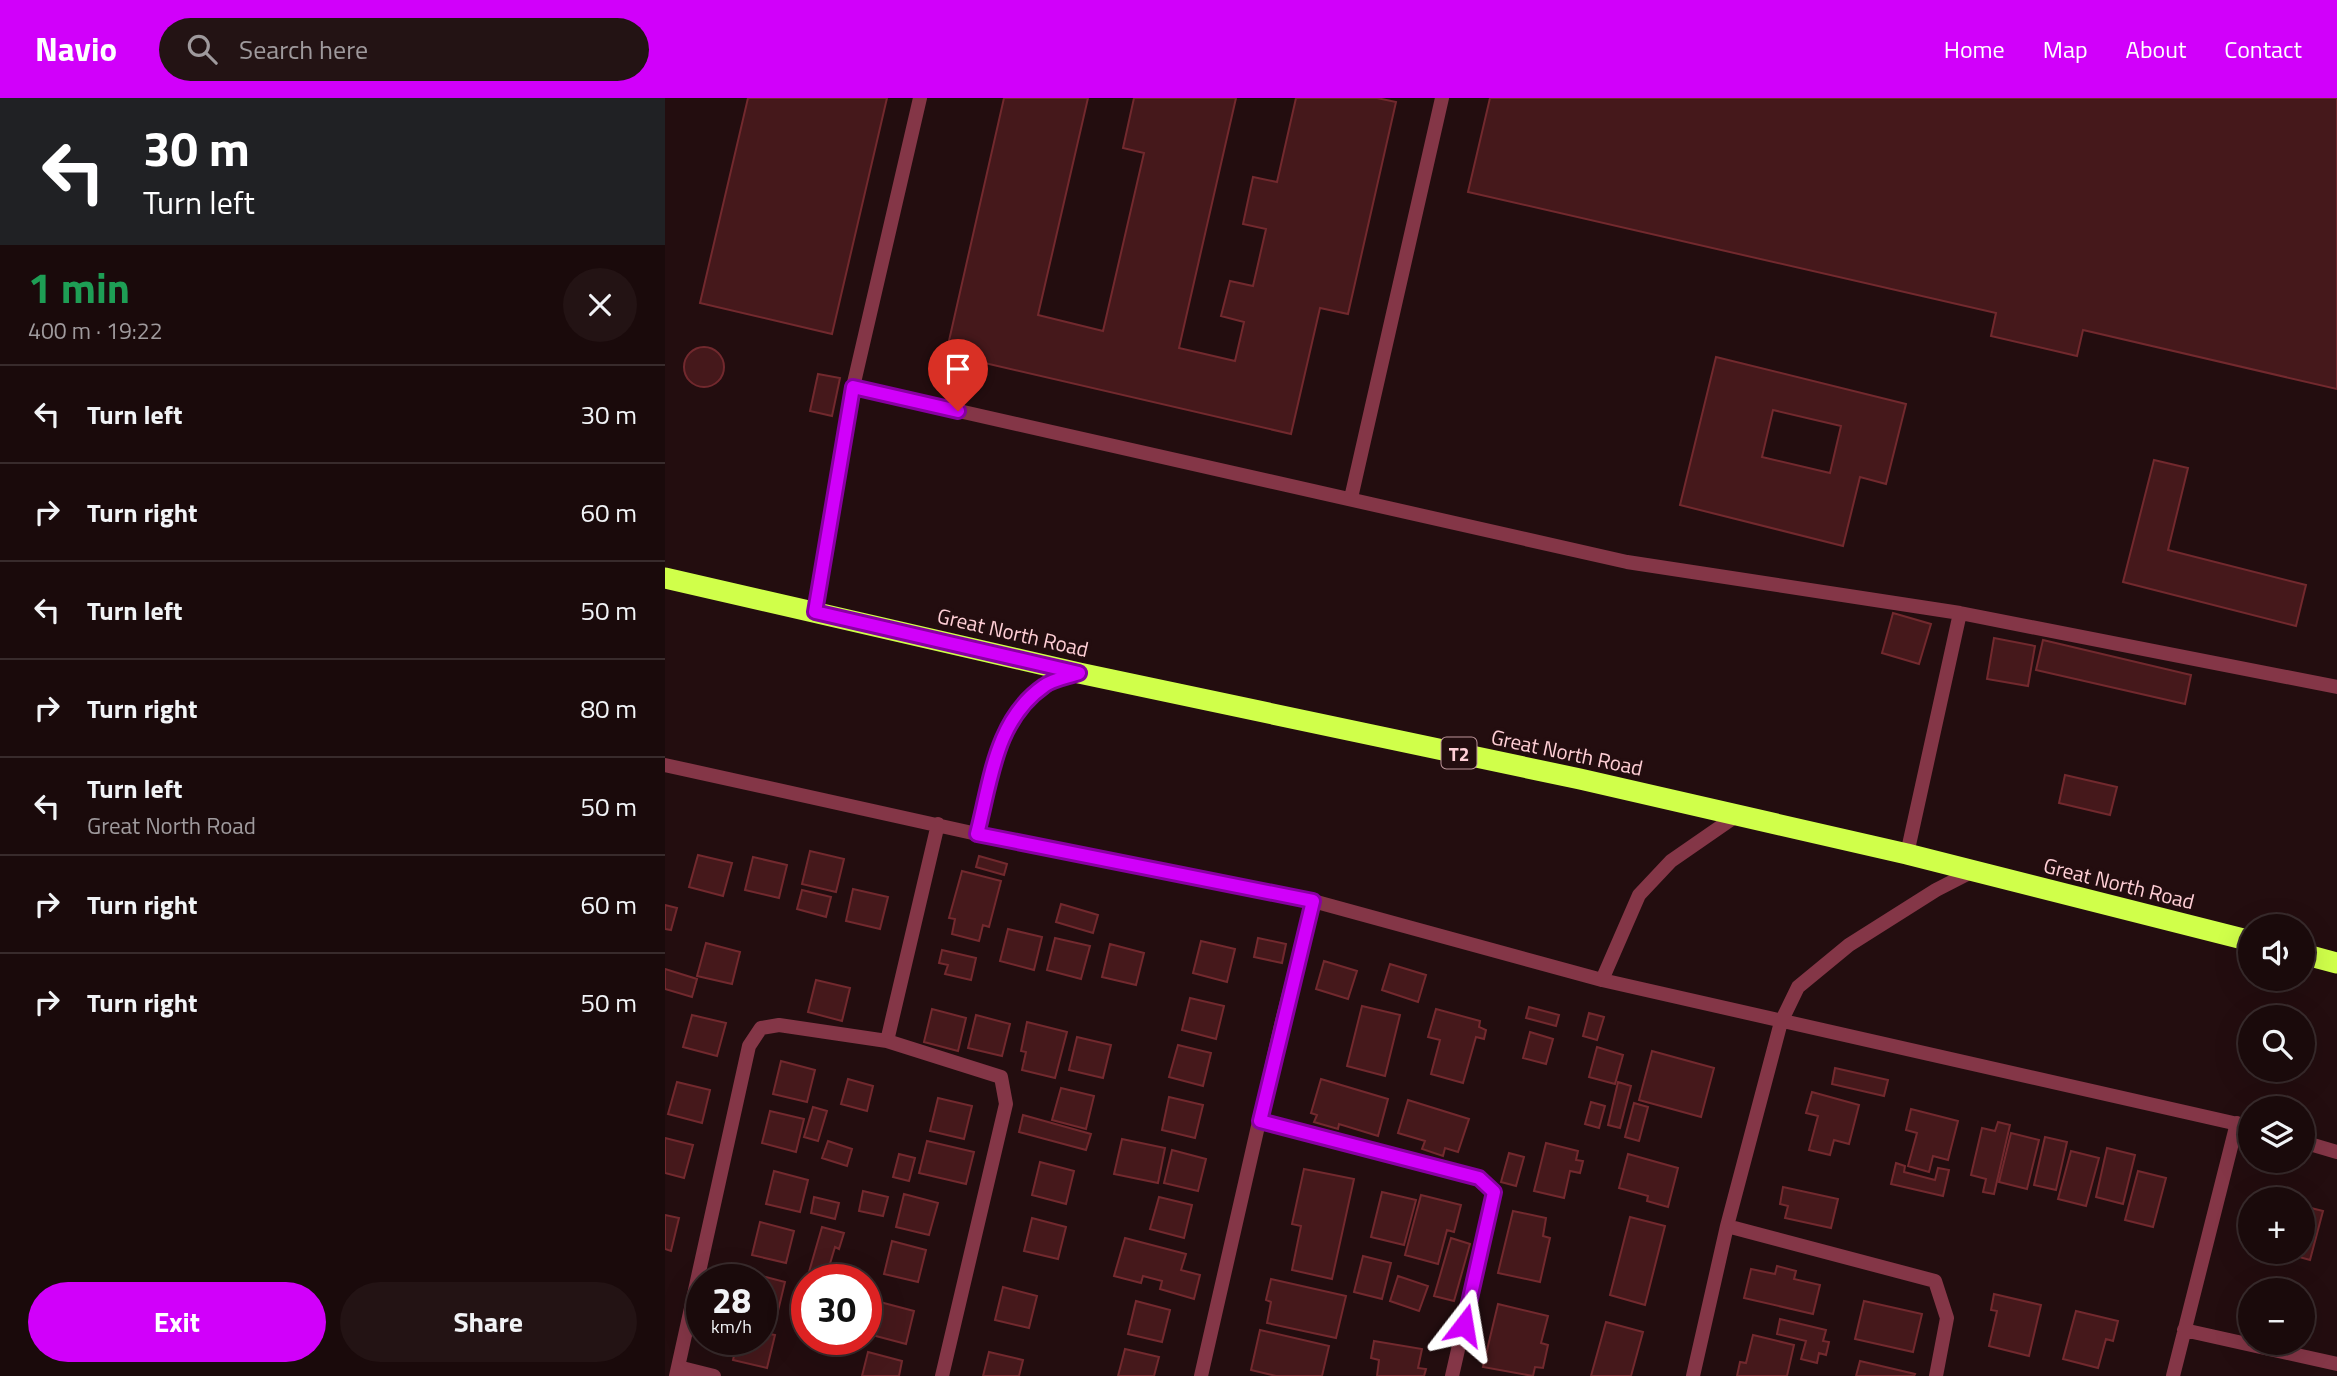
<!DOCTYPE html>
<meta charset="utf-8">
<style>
:root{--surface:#1a0a0b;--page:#231314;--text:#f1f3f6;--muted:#9f9a9d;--line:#382b2c;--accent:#d100fa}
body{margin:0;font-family:"Titillium Web",sans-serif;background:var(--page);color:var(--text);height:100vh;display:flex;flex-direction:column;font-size:26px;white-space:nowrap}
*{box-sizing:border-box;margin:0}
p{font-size:23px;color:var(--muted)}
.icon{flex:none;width:38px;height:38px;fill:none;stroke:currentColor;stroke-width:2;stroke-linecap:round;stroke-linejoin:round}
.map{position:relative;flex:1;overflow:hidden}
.panel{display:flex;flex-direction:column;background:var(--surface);width:665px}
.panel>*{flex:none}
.hud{background:#202124;color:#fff;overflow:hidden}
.tools{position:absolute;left:1573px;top:816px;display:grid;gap:14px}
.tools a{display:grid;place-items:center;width:77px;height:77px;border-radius:50%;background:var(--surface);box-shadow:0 7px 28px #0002,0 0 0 2px var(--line);font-size:35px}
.speed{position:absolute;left:21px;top:1166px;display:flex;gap:14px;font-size:35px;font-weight:700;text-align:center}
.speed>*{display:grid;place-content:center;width:91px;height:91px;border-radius:50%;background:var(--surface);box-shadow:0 7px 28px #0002,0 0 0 2px var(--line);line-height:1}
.speed small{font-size:18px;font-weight:400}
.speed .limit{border:10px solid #d22;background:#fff;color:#111}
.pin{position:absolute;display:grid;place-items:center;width:60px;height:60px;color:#fff;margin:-72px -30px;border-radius:50% 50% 50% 0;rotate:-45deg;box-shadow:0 0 7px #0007}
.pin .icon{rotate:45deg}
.me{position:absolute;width:77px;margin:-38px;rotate:14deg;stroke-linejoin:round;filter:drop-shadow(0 0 5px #0008)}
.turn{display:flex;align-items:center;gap:24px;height:147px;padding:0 28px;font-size:32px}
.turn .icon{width:91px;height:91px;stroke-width:2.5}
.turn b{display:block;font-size:49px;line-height:60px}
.round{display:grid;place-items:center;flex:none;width:74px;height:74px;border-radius:37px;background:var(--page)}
.overview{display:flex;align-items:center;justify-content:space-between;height:119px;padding:0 28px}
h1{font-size:42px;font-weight:700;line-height:52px;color:#1e9e55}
.action{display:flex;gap:14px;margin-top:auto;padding:14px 28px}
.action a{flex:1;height:80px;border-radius:42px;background:var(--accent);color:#fff;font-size:28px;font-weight:700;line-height:80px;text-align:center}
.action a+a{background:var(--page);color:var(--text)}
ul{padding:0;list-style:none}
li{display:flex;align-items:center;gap:21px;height:98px;padding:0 28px;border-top:2px solid var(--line)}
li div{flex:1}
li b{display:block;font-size:26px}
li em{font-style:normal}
header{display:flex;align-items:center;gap:42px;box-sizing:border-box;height:98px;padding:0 35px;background:var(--accent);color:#fff}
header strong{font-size:33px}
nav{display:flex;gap:38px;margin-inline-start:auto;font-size:24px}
.search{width:490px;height:63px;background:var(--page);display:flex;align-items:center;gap:18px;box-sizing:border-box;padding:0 24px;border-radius:38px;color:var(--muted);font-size:26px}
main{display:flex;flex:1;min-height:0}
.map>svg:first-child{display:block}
</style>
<header>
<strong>Navio</strong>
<div class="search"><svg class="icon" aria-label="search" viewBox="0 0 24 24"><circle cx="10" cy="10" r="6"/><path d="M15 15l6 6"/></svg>Search here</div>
<nav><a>Home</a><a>Map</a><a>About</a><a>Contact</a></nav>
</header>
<main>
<section class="panel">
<div class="hud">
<div class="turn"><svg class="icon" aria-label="left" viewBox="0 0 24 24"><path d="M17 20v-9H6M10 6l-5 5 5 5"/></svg><div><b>30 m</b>Turn left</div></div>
</div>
<div class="overview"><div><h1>1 min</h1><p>400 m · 19:22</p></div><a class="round"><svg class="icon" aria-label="close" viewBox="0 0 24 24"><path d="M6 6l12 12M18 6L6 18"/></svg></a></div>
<ul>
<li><svg class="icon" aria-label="left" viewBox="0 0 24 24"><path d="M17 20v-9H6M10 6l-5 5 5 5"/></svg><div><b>Turn left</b></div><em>30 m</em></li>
<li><svg class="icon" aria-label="right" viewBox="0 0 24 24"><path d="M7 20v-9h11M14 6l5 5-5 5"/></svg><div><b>Turn right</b></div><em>60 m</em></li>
<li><svg class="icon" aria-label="left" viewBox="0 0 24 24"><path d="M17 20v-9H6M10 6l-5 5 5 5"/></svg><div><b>Turn left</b></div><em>50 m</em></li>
<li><svg class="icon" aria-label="right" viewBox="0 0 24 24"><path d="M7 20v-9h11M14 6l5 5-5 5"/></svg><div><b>Turn right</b></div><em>80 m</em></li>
<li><svg class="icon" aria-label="left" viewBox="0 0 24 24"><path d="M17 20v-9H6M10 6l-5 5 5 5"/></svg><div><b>Turn left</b><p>Great North Road</p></div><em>50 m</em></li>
<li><svg class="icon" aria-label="right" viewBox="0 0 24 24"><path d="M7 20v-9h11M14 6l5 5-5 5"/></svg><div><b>Turn right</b></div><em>60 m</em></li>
<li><svg class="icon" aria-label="right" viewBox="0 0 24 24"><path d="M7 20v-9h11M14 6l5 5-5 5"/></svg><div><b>Turn right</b></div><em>50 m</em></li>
</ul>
<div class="action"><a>Exit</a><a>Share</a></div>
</section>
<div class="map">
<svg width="1672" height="1278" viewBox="0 0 1672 1278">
<rect width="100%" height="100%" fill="#230d0f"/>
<path fill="#45181b" stroke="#72292e" stroke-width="2" fill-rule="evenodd" d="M 83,0 L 222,0 L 167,236 L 35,205 Z
M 339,0 L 423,0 L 373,217 L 438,233 L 479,55 L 458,50 L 469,0 L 571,0 L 514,250 L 570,263 L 579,224 L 556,218 L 565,183 L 588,188 L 601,131 L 578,126 L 588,79 L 612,84 L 631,0 L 712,0 L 731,4 L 683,216 L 655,210 L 626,336 L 281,256 Z
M 825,0 L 1672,0 L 1672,291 L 1418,232 L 1412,258 L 1326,238 L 1331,215 L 803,94 Z
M19 269a20 20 0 1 1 40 0a20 20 0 1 1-40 0Z
M 1051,259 L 1241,306 L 1221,386 L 1195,379 L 1178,448 L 1015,407 ZM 1108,312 L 1176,328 L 1165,375 L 1097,359 Z
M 153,276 L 175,280 L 167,318 L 145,313 Z
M 1489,362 L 1523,370 L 1503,452 L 1641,487 L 1631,528 L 1458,484 Z
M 1228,515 L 1266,526 L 1254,566 L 1217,555 Z
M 1329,540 L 1370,548 L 1363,588 L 1322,581 Z
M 1378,542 L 1526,577 L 1520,606 L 1371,572 Z
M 1400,677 L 1452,689 L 1445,717 L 1394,705 Z
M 145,753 L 179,761 L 171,794 L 137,786 Z
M 33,757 L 67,765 L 58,798 L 24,789 Z
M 314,758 L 342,766 L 339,777 L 311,769 Z
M 88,759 L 122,767 L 114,800 L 80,792 Z
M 297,773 L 336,783 L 324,829 L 318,827 L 314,843 L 287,836 L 290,821 L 284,820 Z
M 188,791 L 223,799 L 215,831 L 181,823 Z
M 137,792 L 166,799 L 161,819 L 132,811 Z
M 396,806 L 433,817 L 428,835 L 391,824 Z
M 0,807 L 12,810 L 6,832 L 0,831 Z
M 343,831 L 377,839 L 369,872 L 335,863 Z
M 390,840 L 425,848 L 416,881 L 382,872 Z
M 593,840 L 621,846 L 617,865 L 589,859 Z
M 536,843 L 570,851 L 562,884 L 528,875 Z
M 41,845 L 75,854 L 67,886 L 32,878 Z
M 445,846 L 479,855 L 471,887 L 437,879 Z
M 277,852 L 311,860 L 306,882 L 280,876 L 283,867 L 274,865 Z
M 659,863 L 692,873 L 683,901 L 651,891 Z
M 725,866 L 761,877 L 753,904 L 717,892 Z
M 0,871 L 32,881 L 27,899 L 0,891 Z
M 151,882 L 185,890 L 177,923 L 143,914 Z
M 525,900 L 559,908 L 551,941 L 517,932 Z
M 697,908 L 735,917 L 720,978 L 682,968 Z
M 864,909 L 894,917 L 891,928 L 861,920 Z
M 267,911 L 301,920 L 293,953 L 259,944 Z
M 771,911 L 815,923 L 814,929 L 821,932 L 819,941 L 811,939 L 798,985 L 766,976 L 775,942 L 763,939 Z
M 924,915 L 939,919 L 932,942 L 918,938 Z
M 27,917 L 61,925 L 52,958 L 18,949 Z
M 311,917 L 345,926 L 337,958 L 303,950 Z
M 362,924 L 402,934 L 390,980 L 357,972 L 361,954 L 356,953 Z
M 865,934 L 888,941 L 881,966 L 858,960 Z
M 412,939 L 446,947 L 438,980 L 404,972 Z
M 513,947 L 546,955 L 538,988 L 504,979 Z
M 932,949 L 958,957 L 950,986 L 924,979 Z
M 987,953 L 1049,970 L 1036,1019 L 974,1002 Z
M 116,963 L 150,972 L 142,1004 L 108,996 Z
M 1170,970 L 1223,982 L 1219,998 L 1167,986 Z
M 183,981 L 208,988 L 202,1013 L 176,1006 Z
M 656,981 L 723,1001 L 713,1038 L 674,1026 L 673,1031 L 649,1024 L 652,1017 L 646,1015 Z
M 12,984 L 45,992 L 37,1025 L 3,1016 Z
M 953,984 L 966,988 L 955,1030 L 943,1027 Z
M 396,990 L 429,998 L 421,1031 L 387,1022 Z
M 1147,994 L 1194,1007 L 1184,1046 L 1169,1042 L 1165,1057 L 1144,1052 L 1153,1018 L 1141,1015 Z
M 504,999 L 538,1007 L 530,1040 L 497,1032 Z
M 273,1000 L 307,1008 L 299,1041 L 265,1033 Z
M 743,1002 L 804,1021 L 793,1054 L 780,1050 L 778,1058 L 757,1051 L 760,1043 L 733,1035 Z
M 926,1004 L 940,1008 L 934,1030 L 920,1026 Z
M 969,1005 L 983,1009 L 974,1043 L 960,1039 Z
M 148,1009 L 162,1013 L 153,1043 L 139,1039 Z
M 1246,1011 L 1293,1023 L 1283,1062 L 1268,1058 L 1264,1074 L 1243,1068 L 1252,1035 L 1241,1032 Z
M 105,1013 L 139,1021 L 131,1054 L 97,1045 Z
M 358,1017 L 426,1036 L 421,1052 L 354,1034 Z
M 1333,1024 L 1345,1027 L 1329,1096 L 1318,1094 L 1321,1081 L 1306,1077 L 1317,1030 L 1330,1033 Z
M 1346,1035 L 1374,1042 L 1362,1091 L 1334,1084 Z
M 1380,1039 L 1402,1044 L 1391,1092 L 1369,1087 Z
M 0,1040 L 28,1047 L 19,1080 L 0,1075 Z
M 457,1041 L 500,1050 L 493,1085 L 449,1076 Z
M 163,1043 L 187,1051 L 182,1068 L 157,1060 Z
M 262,1043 L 309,1054 L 301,1086 L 254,1075 Z
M 881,1045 L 913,1053 L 911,1062 L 918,1063 L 915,1075 L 905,1073 L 899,1100 L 869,1093 Z
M 1442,1050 L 1470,1057 L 1458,1106 L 1431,1099 Z
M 507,1052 L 541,1061 L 533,1093 L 499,1085 Z
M 1406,1053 L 1434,1060 L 1421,1108 L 1393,1101 Z
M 844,1055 L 859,1059 L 851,1088 L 836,1084 Z
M 234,1056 L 250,1060 L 244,1083 L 228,1079 Z
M 963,1056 L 1013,1070 L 1003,1109 L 982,1103 L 983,1098 L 954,1090 Z
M 375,1064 L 409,1073 L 401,1106 L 367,1097 Z
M 1231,1065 L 1240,1068 L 1239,1074 L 1270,1082 L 1273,1070 L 1284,1072 L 1278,1098 L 1226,1086 Z
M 639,1071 L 689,1081 L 667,1181 L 627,1172 L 636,1128 L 627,1126 Z
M 109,1073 L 143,1082 L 135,1114 L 101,1106 Z
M 1473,1073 L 1501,1080 L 1488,1129 L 1460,1122 Z
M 1118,1089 L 1173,1101 L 1166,1130 L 1120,1120 L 1123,1108 L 1115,1106 Z
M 198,1093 L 223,1099 L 218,1118 L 194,1113 Z
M 717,1094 L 751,1102 L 739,1147 L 706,1139 Z
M 239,1096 L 273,1105 L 264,1137 L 231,1129 Z
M 756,1097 L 796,1107 L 789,1134 L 782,1132 L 773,1166 L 740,1157 Z
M 149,1099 L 174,1105 L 170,1121 L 146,1115 Z
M 494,1099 L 527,1107 L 519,1140 L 485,1131 Z
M 1638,1108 L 1658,1113 L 1645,1162 L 1613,1153 L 1638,1153 Z
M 848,1113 L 881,1120 L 878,1138 L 885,1140 L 875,1184 L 833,1175 Z
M 0,1117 L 14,1120 L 6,1153 L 0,1151 Z
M 965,1119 L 1000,1128 L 980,1207 L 945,1197 Z
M 367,1120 L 401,1129 L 393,1161 L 359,1153 Z
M 95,1124 L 129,1133 L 121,1165 L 87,1157 Z
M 157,1129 L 179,1135 L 174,1151 L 170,1149 L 161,1179 L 144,1174 Z
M 460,1140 L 521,1156 L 516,1172 L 535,1177 L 529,1201 L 495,1191 L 497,1183 L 478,1178 L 476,1185 L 449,1178 Z
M 786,1140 L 805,1146 L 789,1203 L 769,1198 Z
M 227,1143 L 261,1152 L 253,1184 L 219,1176 Z
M 698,1158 L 726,1165 L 717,1201 L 689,1194 Z
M 1112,1168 L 1131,1173 L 1129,1181 L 1155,1187 L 1148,1216 L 1079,1200 L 1086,1171 L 1110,1176 Z
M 86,1175 L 120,1184 L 112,1217 L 96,1213 L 96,1181 L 85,1181 Z
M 733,1178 L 763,1188 L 754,1213 L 725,1203 Z
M 606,1181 L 681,1198 L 671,1240 L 602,1225 L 606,1204 L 601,1202 Z
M 338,1189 L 372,1198 L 364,1230 L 330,1222 Z
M 1329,1196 L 1376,1207 L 1364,1258 L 1324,1248 L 1332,1213 L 1326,1212 Z
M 471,1203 L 505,1212 L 497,1244 L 463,1236 Z
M 1199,1203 L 1257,1216 L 1248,1254 L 1190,1241 Z
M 215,1204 L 249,1213 L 241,1246 L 207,1237 Z
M 833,1206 L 883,1218 L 876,1245 L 883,1247 L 878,1270 L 870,1269 L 868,1278 L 818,1269 Z
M 1411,1213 L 1453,1223 L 1448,1243 L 1441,1241 L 1433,1270 L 1398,1261 Z
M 1115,1221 L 1161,1232 L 1158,1243 L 1164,1244 L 1161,1257 L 1154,1255 L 1152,1265 L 1136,1261 L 1141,1243 L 1112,1236 Z
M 941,1224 L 978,1234 L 966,1278 L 926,1278 Z
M 595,1232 L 664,1248 L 657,1278 L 611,1278 L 586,1272 Z
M 96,1234 L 110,1237 L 102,1270 L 68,1262 L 73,1241 L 96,1241 Z
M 1088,1237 L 1129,1247 L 1122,1278 L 1072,1278 L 1075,1264 L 1081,1265 Z
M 709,1243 L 757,1251 L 753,1270 L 761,1271 L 759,1278 L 712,1278 L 714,1262 L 706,1260 Z
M 460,1251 L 494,1259 L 489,1278 L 453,1278 Z
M 203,1254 L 237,1263 L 234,1278 L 197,1278 Z
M 324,1254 L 358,1262 L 354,1278 L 318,1278 Z
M 1195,1263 L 1250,1276 L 1249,1278 L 1191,1278 Z"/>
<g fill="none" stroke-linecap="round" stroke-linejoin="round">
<path stroke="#843647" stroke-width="14" d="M 188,289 L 962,464 L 1295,515 L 1672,589
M 686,400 L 777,0
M 150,514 L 188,289 L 255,0
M 1242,756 L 1295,515"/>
<path stroke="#843647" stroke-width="14" d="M 0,667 L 312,736 L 648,803 L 937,882 L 1586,1029
M 312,736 C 325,684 330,617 380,587 C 389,581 401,579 411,576
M 937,882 L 974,797 L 1006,763 L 1071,718
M 222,943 L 336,979 L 341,1006 L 277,1278
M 595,1023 L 814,1079 L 829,1094 L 787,1278
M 1638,1044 L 1672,1054
M 1062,1128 L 1270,1183 L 1282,1220 L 1271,1278
M 1519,1232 L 1672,1266
M 13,1269 L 49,1278
M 11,1278 L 84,948 L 96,930 L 114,927 L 222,943 L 273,726
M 536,1278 L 617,923 L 648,803
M 1028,1278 L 1062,1128 L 1116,924 L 1133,889 L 1184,847 L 1271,792 L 1308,773
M 1508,1278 L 1572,1025"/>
<path stroke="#d0ff4a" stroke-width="21" d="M 0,480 L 414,575 L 915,681 L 1242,756 L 1586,843
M 1638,856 L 1672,865"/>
</g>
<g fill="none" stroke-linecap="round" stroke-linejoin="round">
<g stroke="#8800a2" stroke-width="18">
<path id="route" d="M 293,313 L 188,289 L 150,514 L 414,575 C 403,579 388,581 379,588 C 330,622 326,683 312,736 L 648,803 L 595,1023 L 814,1080 L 829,1094 L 799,1227"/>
</g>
<use href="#route" stroke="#d100fa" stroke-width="12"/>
</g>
<g text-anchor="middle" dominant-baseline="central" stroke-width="7" stroke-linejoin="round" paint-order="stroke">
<rect fill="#230d0f" stroke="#bd959a" stroke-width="2" x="776.5" y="639.5" width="35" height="31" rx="5"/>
<g font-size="19" font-weight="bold" fill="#ffcfd6">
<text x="794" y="655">T2</text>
</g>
<g font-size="21" fill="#ffcfd6" stroke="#230d0f">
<text transform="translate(348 534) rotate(13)">Great North Road</text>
<text transform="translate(902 654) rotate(12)">Great North Road</text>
<text transform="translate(1454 785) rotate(14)">Great North Road</text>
</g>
</g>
</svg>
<div class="tools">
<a><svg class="icon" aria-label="sound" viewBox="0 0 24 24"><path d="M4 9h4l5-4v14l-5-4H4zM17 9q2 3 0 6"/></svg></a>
<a><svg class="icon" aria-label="search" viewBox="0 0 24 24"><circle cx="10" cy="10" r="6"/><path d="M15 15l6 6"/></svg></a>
<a><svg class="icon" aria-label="layers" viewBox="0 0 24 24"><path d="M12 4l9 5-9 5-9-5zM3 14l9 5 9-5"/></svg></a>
<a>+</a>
<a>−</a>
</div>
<div class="speed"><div>28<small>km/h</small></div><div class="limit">30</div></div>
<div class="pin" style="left:293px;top:313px;background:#d93025"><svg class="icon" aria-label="arrive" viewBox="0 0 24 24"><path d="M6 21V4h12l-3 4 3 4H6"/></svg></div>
<svg class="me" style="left:799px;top:1227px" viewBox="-20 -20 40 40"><path d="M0-17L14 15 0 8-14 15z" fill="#d100fa" stroke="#fff" stroke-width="4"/></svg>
</div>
</main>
